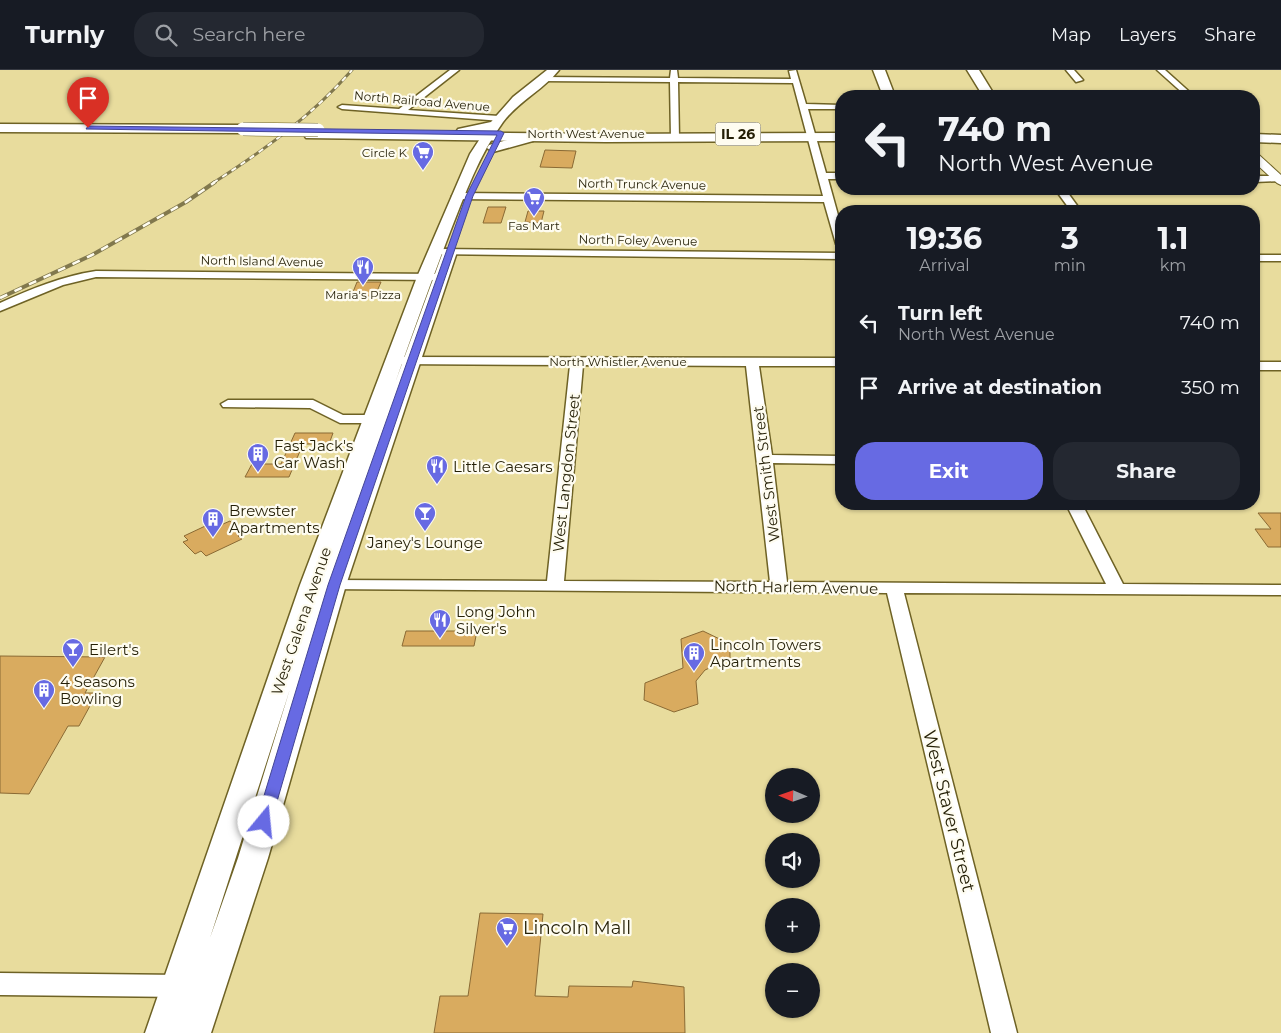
<!DOCTYPE html>
<meta charset="utf-8">
<style>
:root{--surface:#171b24;--page:#242831;--text:#f1f3f6;--muted:#9ea1a6;--line:#363941;--accent:#676ae3}
body{margin:0;font-family:Montserrat,sans-serif;background:var(--page);color:var(--text);height:100vh;display:flex;flex-direction:column;font-size:19px;white-space:nowrap}
*{box-sizing:border-box;margin:0}
p{font-size:16px;color:var(--muted)}
.icon{flex:none;width:28px;height:28px;fill:none;stroke:currentColor;stroke-width:2;stroke-linecap:round;stroke-linejoin:round}
.map{position:relative;flex:1;overflow:hidden}
.side{position:absolute;left:835px;top:135px;width:425px;height:305px;display:flex;flex-direction:column;background:var(--surface);border-radius:20px;box-shadow:0 1px 4px #0004}
.side>*{flex:none}
.hud{position:absolute;left:835px;top:20px;width:425px;height:105px;border-radius:20px;box-shadow:0 1px 4px #0004;background:#171b24;color:var(--text);overflow:hidden}
.needle{width:32px;rotate:272deg}
.tools{position:absolute;left:765px;top:698px;display:grid;gap:10px}
.tools a{display:grid;place-items:center;width:55px;height:55px;border-radius:50%;background:var(--surface);box-shadow:0 1px 4px #0004;font-size:25px}
.pin{position:absolute;display:grid;place-items:center;width:42px;height:42px;color:#fff;margin:-51px -21px;border-radius:50% 50% 50% 0;rotate:-45deg;box-shadow:0 0 5px #0007}
.pin .icon{rotate:45deg}
.me{position:absolute;width:55px;margin:-28px;rotate:17deg;stroke-linejoin:round;filter:drop-shadow(0 0 4px #0008)}
.turn{display:flex;align-items:center;gap:18px;height:105px;padding:0 20px;font-size:22px}
.turn .icon{width:65px;height:65px;stroke-width:2.5}
.turn b{display:block;font-size:35px;line-height:42px}
.eta{display:flex;justify-content:space-evenly;align-items:center;height:85px;text-align:center}
.eta b{font-size:30px;font-weight:700;line-height:35px}
.primary-button{display:flex;gap:10px;margin-top:auto;padding:10px 20px}
.primary-button a{flex:1;height:58px;border-radius:20px;background:var(--accent);color:#fff;font-size:20px;font-weight:700;line-height:58px;text-align:center}
.primary-button a+a{background:var(--page);color:var(--text)}
ul{padding:0;list-style:none}
li{display:flex;align-items:center;gap:15px;height:65px;padding:0 20px}
li div{flex:1}
li b{display:block;font-size:19px}
li em{font-style:normal}
header{display:flex;align-items:center;gap:30px;box-sizing:border-box;height:70px;padding:0 25px;background:var(--surface);border-bottom:1px solid var(--line)}
header strong{font-size:24px}
nav{display:flex;gap:28px;margin-inline-start:auto;font-size:18px}
.search{width:350px;height:45px;background:var(--page);display:flex;align-items:center;gap:12px;box-sizing:border-box;padding:0 18px;border-radius:20px;color:var(--muted);font-size:19px}
.map>svg:first-child{display:block}
</style>
<header>
<strong>Turnly</strong>
<div class="search"><svg class="icon" aria-label="search" viewBox="0 0 24 24"><circle cx="10" cy="10" r="6"/><path d="M15 15l6 6"/></svg>Search here</div>
<nav><a>Map</a><a>Layers</a><a>Share</a></nav>
</header>
<div class="map">
<svg width="1281" height="963" viewBox="0 0 1281 963">
<rect width="100%" height="100%" fill="#e8dc9d"/>
<path fill="#d9ab5f" stroke="#8a6a34" d="M 545,80 L 576,81 L 572,98 L 540,97 Z
M 488,137 L 506,137 L 501,153 L 483,153 Z
M 528,141 L 544,141 L 541,153 L 525,152 Z
M 357,212 L 381,212 L 375,226 L 351,227 Z
M 295,363 L 333,363 L 329,374 L 303,374 L 289,407 L 245,407 L 252,394 L 281,394 Z
M 1258,443 L 1281,443 L 1281,477 L 1268,477 L 1255,459 L 1271,459 Z
M 218,450 L 223,454 L 230,451 L 243,463 L 238,466 L 242,469 L 206,486 L 201,481 L 195,484 L 183,472 L 188,470 L 184,466 Z
M 406,561 L 477,561 L 474,576 L 402,576 Z
M 703,561 L 730,574 L 730,589 L 705,600 L 696,611 L 698,634 L 674,642 L 644,630 L 645,613 L 683,598 L 681,569 Z
M 0,586 L 105,587 L 85,623 L 97,623 L 79,656 L 68,656 L 29,724 L 0,723 Z
M 480,843 L 543,844 L 535,926 L 568,927 L 569,916 L 632,917 L 633,911 L 684,917 L 685,963 L 434,963 L 440,926 L 468,926 Z"/>
<g fill="none" stroke-linecap="round" stroke-linejoin="round">
<g stroke="#6e6225" stroke-width="3">
<path id="minor" d="M 450,0 L 459,0 L 408,40 L 499,46 L 503,49 L 502,51 L 342,39 L 338,37 L 342,35 L 399,39 Z
M 671,0 L 677,0 L 678,8 L 791,9 L 789,1 L 796,0 L 806,34 L 841,35 L 841,39 L 808,39 L 826,103 L 841,103 L 841,109 L 828,109 L 841,156 L 841,177 L 836,174 L 824,132 L 457,129 L 452,126 L 457,123 L 823,126 L 793,13 L 678,12 L 679,68 L 675,71 L 671,68 L 670,12 L 541,11 L 537,9 L 541,7 L 670,8 Z
M 1066,0 L 1074,0 L 1083,10 L 1076,12 Z
M 1157,0 L 1165,0 L 1194,26 L 1186,26 Z
M 1254,106 L 1279,106 L 1281,107 L 1281,111 L 1254,112 Z
M 1055,119 L 1065,119 L 1081,141 L 1071,141 Z
M 436,179 L 841,183 L 841,189 L 432,184 L 431,182 L 432,180 Z
M 1254,185 L 1281,185 L 1281,191 L 1254,191 Z
M 96,201 L 439,204 L 445,207 L 439,210 L 96,207 L 63,215 L 0,241 L 0,233 C 31,219 62,206 96,201 Z
M 399,287 L 841,288 L 841,296 L 759,296 L 772,385 L 841,386 L 841,394 L 773,393 L 787,512 L 1106,514 L 1066,434 L 1082,434 L 1123,514 L 1281,515 L 1281,525 L 904,523 L 1017,963 L 991,963 L 887,523 L 320,519 L 318,515 L 320,511 L 326,510 L 547,511 L 570,295 L 394,294 L 393,291 L 394,288 ZM 583,295 L 746,296 L 770,512 L 564,511 Z
M 1254,292 L 1281,292 L 1281,300 L 1254,300 Z
M 228,330 L 313,330 L 343,345 L 373,345 L 380,349 L 373,353 L 340,353 L 310,338 L 223,337 L 221,334 Z
M 0,903 L 183,905 L 192,908 L 195,916 L 192,924 L 183,927 L 0,925 Z"/>
</g>
<g stroke="#6e6225" stroke-width="2">
<path id="tertiary" d="M 1254,83 L 1258,84 L 1281,105 L 1281,115 L 1277,113 L 1254,92 Z"/>
</g>
<g stroke="#6e6225" stroke-width="3">
<path id="secondary" d="M 547,0 L 559,0 C 543,20 519,31 503,52 C 479,85 465,124 450,162 C 431,212 413,262 395,313 L 443,182 L 445,179 L 455,179 L 457,182 L 346,515 L 268,788 L 211,963 L 145,963 L 300,515 L 417,207 L 470,84 L 485,61 L 462,66 L 456,62 L 458,59 L 491,52 L 513,27 ZM 290,619 L 238,788 L 210,868 Z
M 529,64 L 535,68 L 533,71 L 493,82 L 487,78 L 489,75 Z"/>
</g>
<g stroke="#6e6225" stroke-width="3">
<path id="primary" d="M 873,0 L 885,0 L 895,26 L 883,26 Z
M 967,0 L 979,0 L 995,26 L 983,26 Z
M 0,54 L 243,55 L 250,59 L 243,63 L 0,62 Z
M 311,61 L 606,64 L 841,63 L 841,71 L 606,72 L 306,68 L 304,65 L 306,62 Z
M 1254,64 L 1281,65 L 1281,73 L 1254,72 Z"/>
</g>
<use href="#minor" fill="#fff" fill-rule="evenodd"/>
<use href="#tertiary" fill="#fff" fill-rule="evenodd"/>
<use href="#secondary" fill="#fff" fill-rule="evenodd"/>
<use href="#primary" fill="#fff" fill-rule="evenodd"/>
<g stroke="#81784d" stroke-width="3">
<path id="rail-far1" d="M 213,113 C 264,80 312,46 352,0"/>
</g>
<g stroke="#81784d" stroke-width="4">
<path id="rail" d="M 0,228 L 92,185 L 186,132 L 215,112"/>
</g>
<use href="#rail-far1" stroke="#fefcf0" stroke-width="2" stroke-dasharray="5.5" stroke-linecap="butt"/>
<use href="#rail" stroke="#fefcf0" stroke-width="2.5" stroke-dasharray="8" stroke-linecap="butt"/>
<g stroke="#6e6225" stroke-width="14" stroke-linecap="butt">
<path id="primary-bridge" d="M 243,59 L 318,60"/>
</g>
<use href="#primary-bridge" stroke="#fff" stroke-width="13"/>
</g>
<path fill="#676ae3" stroke="#434594" d="M 88,56 L 501,61 L 504,63 L 473,126 L 340,515 L 271,752 L 269,756 L 264,757 L 259,756 L 256,752 L 328,515 L 466,126 L 497,65 L 86,59 Z"/>
<defs>
<g id="supermarket-pin" transform="scale(1.125)"><path d="M0 17L-7.5 6A9.5 9.5 0 1 1 7.5 6Z" fill="#676ae3" stroke="#fefcf0"/><path d="M-6-5.5h2.5l.6 2H6L4.5 2H-2.5L-4.4-4H-6ZM-1.5 3.2a1.3 1.3 0 1 0 .1 0ZM3 3.2a1.3 1.3 0 1 0 .1 0Z" fill="#fff"/></g>
<g id="restaurant-pin" transform="scale(1.125)"><path d="M0 17L-7.5 6A9.5 9.5 0 1 1 7.5 6Z" fill="#676ae3" stroke="#fefcf0"/><path d="M-5-6h1v4h1v-4h1v4h1v-4h1v5L-1.5 .5V6h-2V.5L-5-1ZM5-6V6H3V1.5H1.5Q1.5-4 5-6Z" fill="#fff"/></g>
<g id="building-pin" transform="scale(1.125)"><path d="M0 17L-7.5 6A9.5 9.5 0 1 1 7.5 6Z" fill="#676ae3" stroke="#fefcf0"/><path d="M-4-6H4V6H1V3H-1V6H-4ZM-2.5-4.3h1.7v1.8h-1.7ZM.8-4.3h1.7v1.8H.8ZM-2.5-1h1.7V.8h-1.7ZM.8-1h1.7V.8H.8Z" fill="#fff"/></g>
<g id="bar-pin" transform="scale(1.125)"><path d="M0 17L-7.5 6A9.5 9.5 0 1 1 7.5 6Z" fill="#676ae3" stroke="#fefcf0"/><path d="M-6-5H6L.8 .8V4.5H3.5V6h-7V4.5H-.8V.8Z" fill="#fff"/></g>
</defs>
<g fill-rule="evenodd">
<use href="#supermarket-pin" x="423" y="82"/>
<use href="#supermarket-pin" x="534" y="128"/>
<use href="#restaurant-pin" x="363" y="197"/>
<use href="#building-pin" x="258" y="384"/>
<use href="#restaurant-pin" x="437" y="396"/>
<use href="#bar-pin" x="425" y="443"/>
<use href="#building-pin" x="213" y="449"/>
<use href="#restaurant-pin" x="440" y="550"/>
<use href="#bar-pin" x="73" y="579"/>
<use href="#building-pin" x="694" y="583"/>
<use href="#building-pin" x="44" y="620"/>
<use href="#supermarket-pin" x="507" y="858"/>
</g>
<g text-anchor="middle" dominant-baseline="central" stroke-width="4.5" stroke-linejoin="round" paint-order="stroke">
<g font-size="12" fill="#241f06" stroke="#fefcf0">
<text transform="translate(422 31) rotate(5)">North Railroad Avenue</text>
<text x="586" y="63">North West Avenue</text>
<text transform="translate(642 114) rotate(1)">North Trunck Avenue</text>
<text transform="translate(638 170) rotate(1)">North Foley Avenue</text>
<text transform="translate(262 191) rotate(1)">North Island Avenue</text>
<text x="618" y="291">North Whistler Avenue</text>
</g>
<g font-size="12" fill="#241f06" stroke="#fefcf0">
<text x="407" y="82" text-anchor="end">Circle K</text>
<text x="534" y="155">Fas Mart</text>
<text x="363" y="224">Maria's Pizza</text>
</g>
<rect fill="#fefcf0" stroke="#65614c" stroke-width="1" x="715.5" y="52.5" width="45" height="23" rx="4"/>
<g font-size="14" font-weight="bold" fill="#241f06">
<text x="738" y="64">IL 26</text>
</g>
<g font-size="15" fill="#241f06" stroke="#fefcf0" text-anchor="start">
<text x="274" y="375">Fast Jack's<tspan x="274" dy="17">Car Wash</tspan></text>
<text x="453" y="396">Little Caesars</text>
<text x="229" y="440">Brewster<tspan x="229" dy="17">Apartments</tspan></text>
<text x="425" y="472" text-anchor="middle">Janey's Lounge</text>
<text x="456" y="541">Long John<tspan x="456" dy="17">Silver's</tspan></text>
<text x="710" y="574">Lincoln Towers<tspan x="710" dy="17">Apartments</tspan></text>
<text x="89" y="579">Eilert's</text>
<text x="60" y="611">4 Seasons<tspan x="60" dy="17">Bowling</tspan></text>
</g>
<g font-size="15" fill="#241f06" stroke="#fefcf0">
<text transform="translate(566 403) rotate(-84)">West Langdon Street</text>
<text transform="translate(766 404) rotate(-97)">West Smith Street</text>
<text transform="translate(796 517) rotate(1)">North Harlem Avenue</text>
<text transform="translate(301 551) rotate(-71)">West Galena Avenue</text>
</g>
<g font-size="18" fill="#241f06" stroke="#fefcf0">
<text transform="translate(949 741) rotate(76)">West Staver Street</text>
</g>
<g font-size="18" fill="#241f06" stroke="#fefcf0" text-anchor="start">
<text x="523" y="858">Lincoln Mall</text>
</g>
</g>
</svg>
<div class="tools">
<a><svg class="needle" viewBox="-14 -14 28 28"><path d="M0-13l5 13h-10z" fill="#e53935"/><path d="M0 13l5-13h-10z" fill="#9ea1a6"/></svg></a>
<a><svg class="icon" aria-label="sound" viewBox="0 0 24 24"><path d="M4 9h4l5-4v14l-5-4H4zM17 9q2 3 0 6"/></svg></a>
<a>+</a>
<a>−</a>
</div>
<div class="pin" style="left:88px;top:58px;background:#d93025"><svg class="icon" aria-label="arrive" viewBox="0 0 24 24"><path d="M6 21V4h12l-3 4 3 4H6"/></svg></div>
<svg class="me" style="left:264px;top:752px" viewBox="-20 -20 40 40"><circle r="19" fill="#fff"/><path d="M0-13L10 11 0 6-10 11z" fill="#676ae3"/></svg>
<div class="hud">
<div class="turn"><svg class="icon" aria-label="left" viewBox="0 0 24 24"><path d="M17 20v-9H6M10 6l-5 5 5 5"/></svg><div><b>740 m</b>North West Avenue</div></div>
</div>
<section class="side">
<div class="eta">
<div><b>19:36</b><p>Arrival</p></div>
<div><b>3</b><p>min</p></div>
<div><b>1.1</b><p>km</p></div>
</div>
<ul>
<li><svg class="icon" aria-label="left" viewBox="0 0 24 24"><path d="M17 20v-9H6M10 6l-5 5 5 5"/></svg><div><b>Turn left</b><p>North West Avenue</p></div><em>740 m</em></li>
<li><svg class="icon" aria-label="arrive" viewBox="0 0 24 24"><path d="M6 21V4h12l-3 4 3 4H6"/></svg><div><b>Arrive at destination</b></div><em>350 m</em></li>
</ul>
<div class="primary-button"><a>Exit</a><a>Share</a></div>
</section>
</div>
